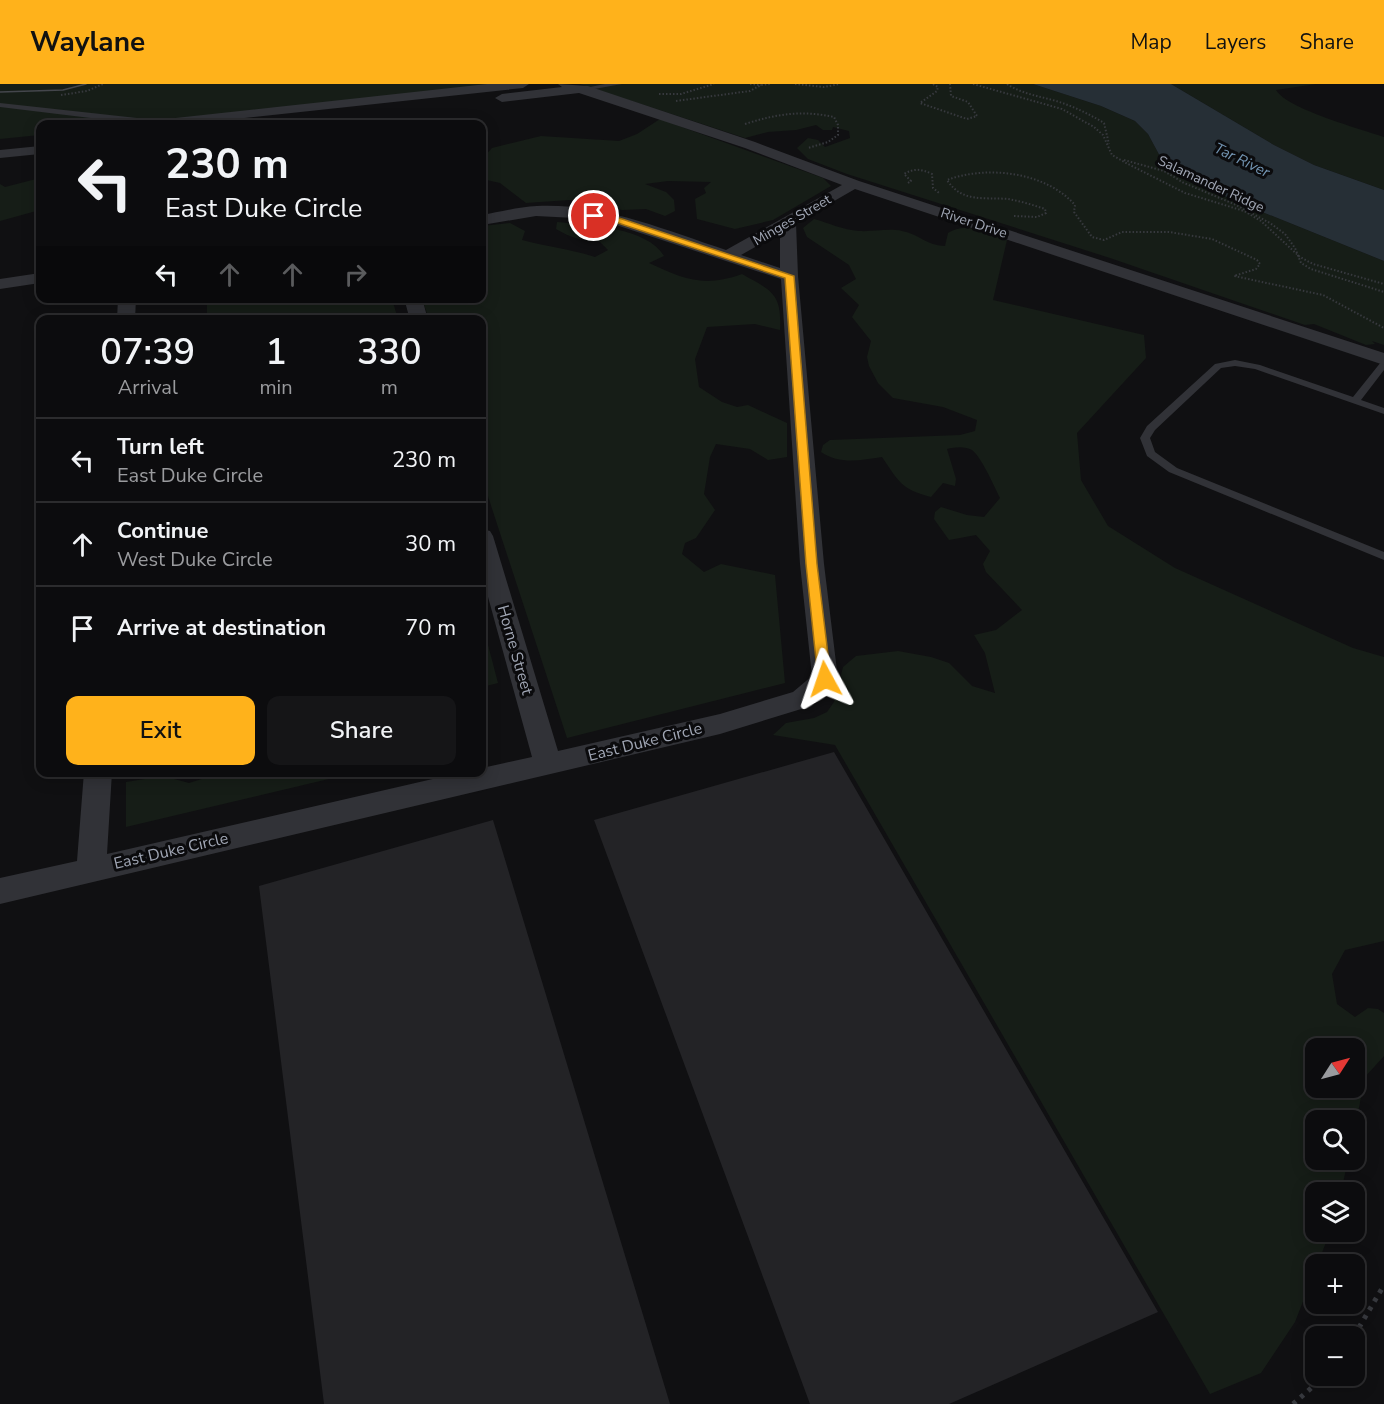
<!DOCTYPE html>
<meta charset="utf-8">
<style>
:root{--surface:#0c0c0e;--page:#151517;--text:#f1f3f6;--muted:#9a9b9e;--line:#2c2c2e;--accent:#ffb21b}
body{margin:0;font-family:"Nunito Sans",sans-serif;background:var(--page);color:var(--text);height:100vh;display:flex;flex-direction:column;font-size:22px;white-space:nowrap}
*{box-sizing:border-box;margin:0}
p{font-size:20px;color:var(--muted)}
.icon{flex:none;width:33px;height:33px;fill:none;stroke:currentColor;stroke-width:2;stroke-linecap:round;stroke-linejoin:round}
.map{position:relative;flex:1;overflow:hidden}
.panel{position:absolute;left:36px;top:231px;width:450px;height:462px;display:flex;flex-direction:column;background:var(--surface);border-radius:12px;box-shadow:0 3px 15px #0003,0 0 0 2px var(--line)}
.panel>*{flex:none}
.guide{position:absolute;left:36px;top:36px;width:450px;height:183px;border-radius:12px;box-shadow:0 3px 15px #0003,0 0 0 2px var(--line);background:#0c0c0e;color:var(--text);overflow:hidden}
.needle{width:39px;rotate:54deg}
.controls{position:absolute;left:1305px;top:954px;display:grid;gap:12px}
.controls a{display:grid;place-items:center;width:60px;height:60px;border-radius:12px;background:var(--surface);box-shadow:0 3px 15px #0003,0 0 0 2px var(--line);font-size:30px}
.pin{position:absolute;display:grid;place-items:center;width:51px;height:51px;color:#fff;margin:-26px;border:3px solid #fff;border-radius:50%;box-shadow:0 2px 6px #0007}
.me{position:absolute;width:66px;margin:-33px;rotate:355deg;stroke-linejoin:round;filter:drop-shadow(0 0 4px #0008)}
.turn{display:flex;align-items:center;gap:21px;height:126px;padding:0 30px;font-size:27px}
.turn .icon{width:78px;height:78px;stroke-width:2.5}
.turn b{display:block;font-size:42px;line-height:51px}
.lanes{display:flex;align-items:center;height:57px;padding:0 30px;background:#0003;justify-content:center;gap:30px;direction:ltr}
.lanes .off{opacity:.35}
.eta{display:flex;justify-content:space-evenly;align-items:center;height:102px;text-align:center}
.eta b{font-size:36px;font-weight:600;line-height:42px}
.cta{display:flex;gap:12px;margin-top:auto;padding:12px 30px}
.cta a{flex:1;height:69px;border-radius:12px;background:var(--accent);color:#111;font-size:24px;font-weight:600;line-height:69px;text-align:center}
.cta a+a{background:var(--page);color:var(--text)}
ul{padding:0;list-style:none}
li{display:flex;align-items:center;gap:18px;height:84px;padding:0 30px;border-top:2px solid var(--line)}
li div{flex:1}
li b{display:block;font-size:22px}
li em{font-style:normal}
header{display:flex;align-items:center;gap:36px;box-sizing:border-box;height:84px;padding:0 30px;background:var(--accent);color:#111}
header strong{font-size:28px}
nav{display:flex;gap:33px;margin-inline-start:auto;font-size:21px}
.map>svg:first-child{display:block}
</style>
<header>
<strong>Waylane</strong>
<nav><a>Map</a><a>Layers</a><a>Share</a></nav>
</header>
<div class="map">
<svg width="1384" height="1320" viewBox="0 0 1384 1320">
<rect width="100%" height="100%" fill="#101012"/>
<path fill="#161d17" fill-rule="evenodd" d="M 0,0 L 502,0 L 136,40 L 40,40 L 40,51 L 0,55 Z
M 580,0 L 1033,0 L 1101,22 L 1135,37 L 1148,50 L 1162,76 L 1180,90 L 1235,117 L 1384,177 L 1384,261 L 1372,257 L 1375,260 L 1366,261 L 1314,240 L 1305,241 L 1110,174 L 847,90 L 808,75 L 797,64 L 808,54 L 818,56 L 825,63 L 850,54 L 849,47 L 833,43 L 832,46 L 823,46 L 816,41 L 796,46 L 768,48 L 745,54 Z
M 1171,0 L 1316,0 L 1276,6 C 1287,25 1361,45 1384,53 L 1384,106 L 1314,81 L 1274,61 Z
M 660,35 L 823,94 L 831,102 L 773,136 L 735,145 L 697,135 L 695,115 L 706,109 L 704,104 L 711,98 L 668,97 L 645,100 L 666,108 L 674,116 L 675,127 L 665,132 L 646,125 L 622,126 L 569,116 L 526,119 L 500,99 L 482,95 L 482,75 L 492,64 L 541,52 L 619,57 L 637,50 Z
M 40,94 L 40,126 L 0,137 L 0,100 L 5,103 Z
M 814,135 C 829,139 843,146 859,147 C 873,148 888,144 902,147 C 919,150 925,161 945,162 L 948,149 C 966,137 989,150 1007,156 L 993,216 L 1144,251 L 1146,274 L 1077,349 L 1081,396 L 1108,442 L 1175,484 L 1353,564 L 1384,573 L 1384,857 L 1345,866 L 1332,890 L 1337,920 L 1355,933 L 1368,924 L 1378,925 L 1384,929 L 1384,972 L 1365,993 L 1355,1044 L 1354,1036 L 1316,1036 L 1316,1076 L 1348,1076 L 1341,1108 L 1316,1108 L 1316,1148 L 1330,1148 L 1295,1238 L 1261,1289 L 1210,1310 L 835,661 L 773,651 L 786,639 L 814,634 L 827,628 L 834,618 L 843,583 L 856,572 L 898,567 L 931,573 L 949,579 L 972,602 L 995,609 L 985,569 L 974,551 L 996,546 L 1022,526 L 986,488 L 983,480 L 990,467 L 976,451 L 949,456 L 934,435 L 935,428 L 941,423 L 967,431 L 984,433 L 1000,414 C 994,402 982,374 972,366 C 965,362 955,363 947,365 L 956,395 L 955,402 L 943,399 L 931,413 C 901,405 899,398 882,373 C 861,376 840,381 821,368 L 823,361 L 830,356 L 960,351 L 975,347 L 977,336 L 943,323 L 893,314 L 878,299 L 869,282 L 867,273 L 871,257 L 852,233 L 859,221 L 841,204 L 856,195 L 849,181 L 807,153 L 803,144 ZM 1316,964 L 1354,964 L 1354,1004 L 1316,1004 Z
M 557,138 C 587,141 647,143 664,172 L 649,179 C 684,195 703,204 742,190 C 772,207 782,209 780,246 L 755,240 L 707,243 L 695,275 L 699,303 L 722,318 L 737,323 L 748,321 L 787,339 L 787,373 L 768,376 L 750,365 L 716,360 L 710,373 L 704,410 L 715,426 L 696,454 L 685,459 L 682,470 L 704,488 L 721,480 L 775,491 L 785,599 L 567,654 L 482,394 L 482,236 L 429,235 L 422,215 L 482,214 L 482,142 L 510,139 L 525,147 L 522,156 C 547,163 571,165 595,173 L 608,166 L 599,157 C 583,157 571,154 556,145 Z
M 207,215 L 392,215 L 398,235 L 207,235 Z
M 482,538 L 498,599 L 482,603 Z
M 224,688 L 354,688 L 354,689 L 126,743 L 126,698 L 163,692 L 189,699 Z"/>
<path fill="#262f36" d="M 1033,0 L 1171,0 L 1274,61 L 1314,81 L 1384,106 L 1384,177 L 1235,117 L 1180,90 L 1162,76 L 1148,50 L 1135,37 L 1101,22 Z"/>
<path fill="#232326" d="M 834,668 L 1158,1228 L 949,1320 L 810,1320 L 594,736 Z
M 493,736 L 670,1320 L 324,1320 L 259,802 Z"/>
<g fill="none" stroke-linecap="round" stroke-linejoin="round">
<path stroke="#37393e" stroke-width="2" stroke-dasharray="1.5 2" stroke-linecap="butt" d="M 750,0 L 761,1
M 795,0 L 824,3 L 840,0
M 933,0 L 938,3 L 937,7 L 920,19 L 967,35 L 977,32 L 968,18 L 951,12 L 950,0
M 973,0 L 1062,25 L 1094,43 L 1103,51 L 1112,71 L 1128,80 L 1185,109 L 1244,127 L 1261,137 L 1300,173 L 1313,180 L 1384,200
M 1007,0 C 1022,10 1039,12 1056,17 C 1073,22 1089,30 1104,39 L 1109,60
M 659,10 L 681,10 L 714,0
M 61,11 L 87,7 L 103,0
M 676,17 L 750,7 L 761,1 L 771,0
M 745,40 C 776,30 802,26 834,33 L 838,41 L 838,51 L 828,58 L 808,64
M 1124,76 L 1164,87 L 1184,99 L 1234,120 L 1270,139 L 1285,150 L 1295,164 L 1301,179 L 1311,185 L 1384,208
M 908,99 L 911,97 L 904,90 C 914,84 922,85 932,90 L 933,104 L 939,109
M 1014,132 L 1037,133 L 1046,129 L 1045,125 C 1033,121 1020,117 1008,115 C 984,113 962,119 947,96 C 987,81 1046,88 1075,121 L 1074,128 L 1092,153 L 1104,156 L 1122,148 L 1169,148 L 1212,155 L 1257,176 L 1260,180 L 1256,185 L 1234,192 L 1323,211 L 1384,244"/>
<path stroke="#37393e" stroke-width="5" stroke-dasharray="4 6" stroke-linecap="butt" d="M 1354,1252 L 1384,1201
M 1293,1320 L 1325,1292"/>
<path fill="#313237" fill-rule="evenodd" d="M 605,0 L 622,0 L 583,7 L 580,5 Z
M 0,19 L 137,34 L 140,36 L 140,40 L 0,23 Z
M 1235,276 L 1260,281 L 1353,313 L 1381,278 L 1384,277 L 1384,286 L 1361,316 L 1384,324 L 1384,330 L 1255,285 L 1235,282 L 1221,284 L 1155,346 L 1150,354 L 1155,368 L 1177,384 L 1384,468 L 1384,476 L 1169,388 L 1147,372 L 1140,354 L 1147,342 L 1215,280 Z"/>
<path fill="#313237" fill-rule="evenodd" d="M 487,0 L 529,0 L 523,4 L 190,40 L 150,40 L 157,36 Z
M 558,0 L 588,2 L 755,58 L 859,97 L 1384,269 L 1384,281 L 855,105 L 796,139 L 798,192 L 824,480 L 838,595 L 834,602 L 811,622 L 720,650 L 0,820 L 0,794 L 77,777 L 84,688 L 112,688 L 107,770 L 463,688 L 482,688 L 482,684 L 532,673 L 482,491 L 482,445 L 490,447 L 493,452 L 558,667 L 720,630 L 793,608 L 812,592 L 800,480 L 781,195 L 610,139 L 575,134 L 536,132 L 482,141 L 482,131 C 499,128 518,123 537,122 C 602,119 665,146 726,166 L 842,101 L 745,64 L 579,9 L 502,18 L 495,14 L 502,10 L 562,3 ZM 780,149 L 780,184 L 741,171 Z
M 40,62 L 40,70 L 0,74 L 0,66 Z
M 40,189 L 40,199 L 0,205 L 0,195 Z
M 118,214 L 136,214 L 135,236 L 117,236 Z
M 404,214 L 422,214 L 428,236 L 410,236 Z"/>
<path stroke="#44464c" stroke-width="1.5" d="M 0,8 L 63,6 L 86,0"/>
</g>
<path fill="#ffb21b" stroke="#a67412" stroke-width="1.5" d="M 594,129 L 616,133 L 794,192 L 817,480 L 831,595 L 829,598 L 820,598 L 818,595 L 806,480 L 785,194 L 612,137 L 591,134 L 590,132 Z"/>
<g text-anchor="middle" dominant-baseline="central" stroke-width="6" stroke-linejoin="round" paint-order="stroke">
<g font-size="14" fill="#a0a6b4" stroke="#0b0b0d">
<text transform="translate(1211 100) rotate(25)">Salamander Ridge</text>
<text transform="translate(792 136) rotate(-30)">Minges Street</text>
<text transform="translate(974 139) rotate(18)">River Drive</text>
</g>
<g font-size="15" font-style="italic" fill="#7395b3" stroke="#0b0b0d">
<text transform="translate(1242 76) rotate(26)">Tar River</text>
</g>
<g font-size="16" fill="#a0a6b4" stroke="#0b0b0d">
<text transform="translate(515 566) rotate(74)">Horne Street</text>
<text transform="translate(645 658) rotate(-14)">East Duke Circle</text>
<text transform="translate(171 767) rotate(-13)">East Duke Circle</text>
</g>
</g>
</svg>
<div class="controls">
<a><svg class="needle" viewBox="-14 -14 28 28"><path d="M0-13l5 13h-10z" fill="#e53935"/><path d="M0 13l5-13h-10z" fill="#9a9b9e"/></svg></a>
<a><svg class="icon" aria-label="search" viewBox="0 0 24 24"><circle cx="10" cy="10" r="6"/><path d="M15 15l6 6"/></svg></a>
<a><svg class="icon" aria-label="layers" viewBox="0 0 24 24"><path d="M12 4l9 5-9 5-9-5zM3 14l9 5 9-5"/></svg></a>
<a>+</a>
<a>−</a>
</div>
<div class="pin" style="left:594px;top:132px;background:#d93025"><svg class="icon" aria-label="arrive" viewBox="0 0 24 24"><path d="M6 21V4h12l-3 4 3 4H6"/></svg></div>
<svg class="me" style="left:825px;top:595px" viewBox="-20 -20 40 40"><path d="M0-17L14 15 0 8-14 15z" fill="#ffb21b" stroke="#fff" stroke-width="4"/></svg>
<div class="guide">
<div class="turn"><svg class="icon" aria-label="left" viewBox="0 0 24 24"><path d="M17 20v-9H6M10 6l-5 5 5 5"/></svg><div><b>230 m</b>East Duke Circle</div></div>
<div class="lanes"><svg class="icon" aria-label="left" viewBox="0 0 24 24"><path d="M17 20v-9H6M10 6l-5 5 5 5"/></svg><svg class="icon off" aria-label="ahead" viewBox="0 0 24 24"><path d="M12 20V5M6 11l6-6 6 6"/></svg><svg class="icon off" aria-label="ahead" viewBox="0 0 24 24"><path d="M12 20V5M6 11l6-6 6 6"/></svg><svg class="icon off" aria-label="right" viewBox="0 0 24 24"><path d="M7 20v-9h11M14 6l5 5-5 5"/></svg></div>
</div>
<section class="panel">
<div class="eta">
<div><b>07:39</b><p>Arrival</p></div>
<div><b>1</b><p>min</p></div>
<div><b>330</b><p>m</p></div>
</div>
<ul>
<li><svg class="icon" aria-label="left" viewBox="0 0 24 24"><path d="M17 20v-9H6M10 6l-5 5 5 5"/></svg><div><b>Turn left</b><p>East Duke Circle</p></div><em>230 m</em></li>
<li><svg class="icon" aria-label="ahead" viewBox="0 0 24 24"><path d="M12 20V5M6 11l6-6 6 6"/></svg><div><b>Continue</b><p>West Duke Circle</p></div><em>30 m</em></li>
<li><svg class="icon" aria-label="arrive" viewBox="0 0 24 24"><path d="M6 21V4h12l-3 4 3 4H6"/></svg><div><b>Arrive at destination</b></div><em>70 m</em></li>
</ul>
<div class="cta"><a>Exit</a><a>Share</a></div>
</section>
</div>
